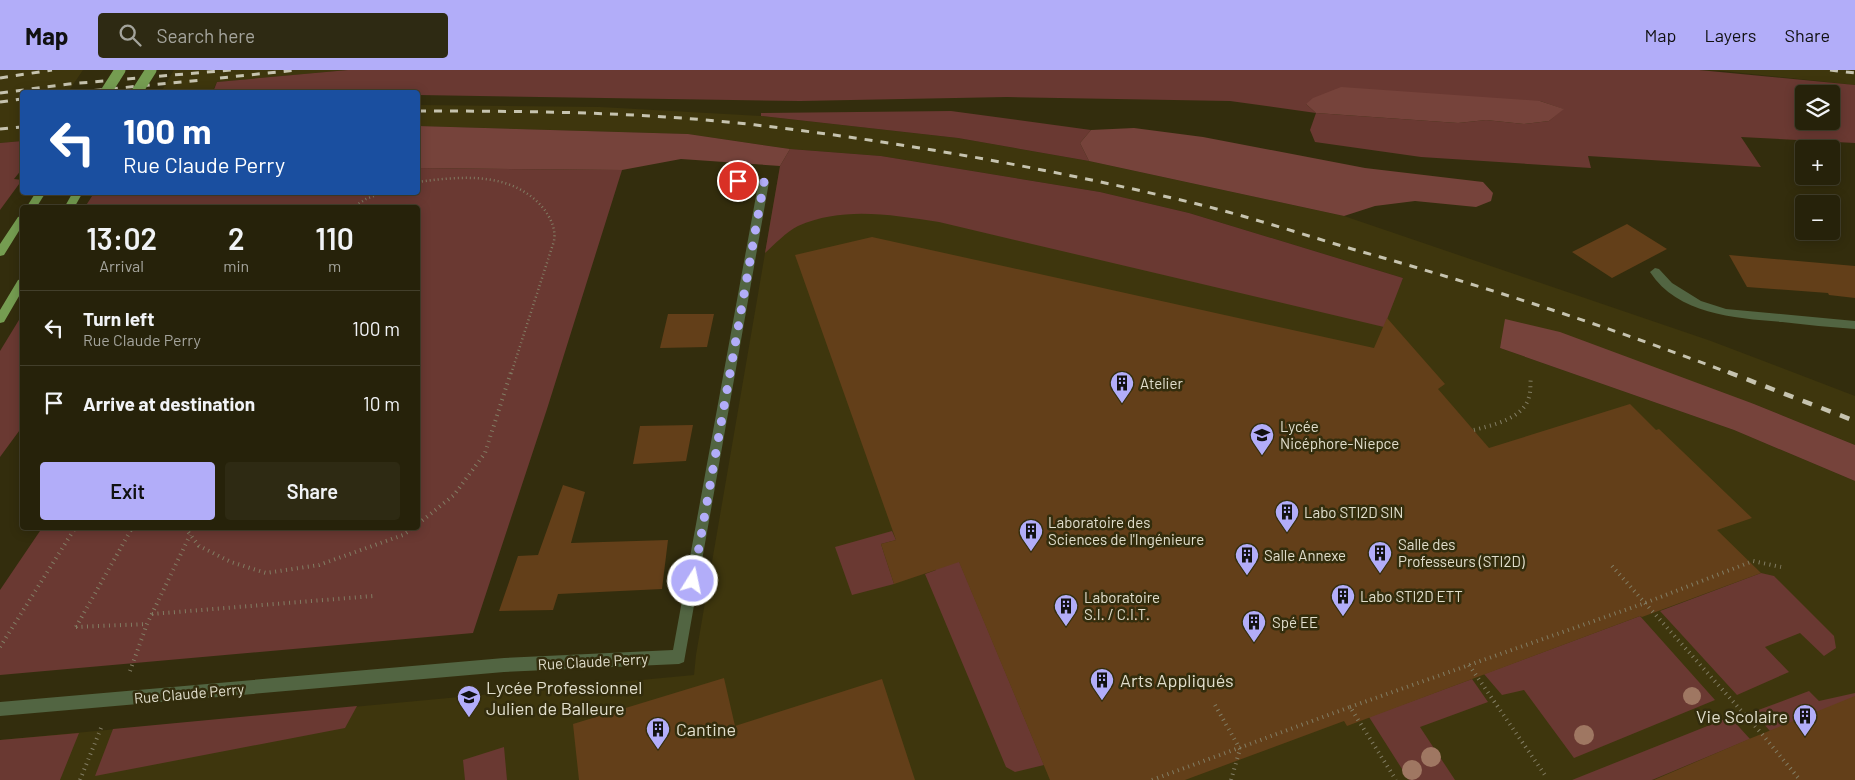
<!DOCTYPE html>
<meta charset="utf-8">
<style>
:root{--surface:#26220a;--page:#2e2a13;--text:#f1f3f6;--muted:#a4a49c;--line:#423f2b;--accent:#b2adf9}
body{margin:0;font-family:Barlow,sans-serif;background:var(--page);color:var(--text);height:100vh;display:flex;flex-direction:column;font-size:19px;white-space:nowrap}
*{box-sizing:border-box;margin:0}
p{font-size:16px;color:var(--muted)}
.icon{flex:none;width:28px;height:28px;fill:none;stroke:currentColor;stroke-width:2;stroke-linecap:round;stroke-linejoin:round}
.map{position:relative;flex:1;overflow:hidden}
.panel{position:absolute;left:20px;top:135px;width:400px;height:325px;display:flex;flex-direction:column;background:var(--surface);border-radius:5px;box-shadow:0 2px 12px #0003,0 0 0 1px var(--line)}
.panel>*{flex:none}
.banner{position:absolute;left:20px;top:20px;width:400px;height:105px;border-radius:5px;box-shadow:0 2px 12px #0003,0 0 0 1px var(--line);background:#1a4fa0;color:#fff;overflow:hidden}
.buttons{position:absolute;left:1795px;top:15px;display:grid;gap:10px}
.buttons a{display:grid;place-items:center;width:45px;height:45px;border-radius:5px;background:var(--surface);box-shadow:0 2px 12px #0003,0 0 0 1px var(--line);font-size:25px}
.pin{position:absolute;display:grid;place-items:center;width:42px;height:42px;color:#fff;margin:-21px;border:2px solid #fff;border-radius:50%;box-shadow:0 1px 5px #0007}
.me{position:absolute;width:55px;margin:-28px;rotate:10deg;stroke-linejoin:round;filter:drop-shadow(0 0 4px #0008)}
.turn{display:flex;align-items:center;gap:18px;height:105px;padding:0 20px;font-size:22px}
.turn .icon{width:65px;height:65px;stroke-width:2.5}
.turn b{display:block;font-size:35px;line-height:42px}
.eta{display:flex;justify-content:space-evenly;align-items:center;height:85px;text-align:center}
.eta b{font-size:30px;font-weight:600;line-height:35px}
.button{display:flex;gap:10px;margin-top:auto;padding:10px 20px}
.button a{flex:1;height:58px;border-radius:5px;background:var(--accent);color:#111;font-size:20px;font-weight:600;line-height:58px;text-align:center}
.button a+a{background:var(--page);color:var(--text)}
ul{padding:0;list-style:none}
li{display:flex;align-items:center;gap:15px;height:75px;padding:0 20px;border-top:1px solid var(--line)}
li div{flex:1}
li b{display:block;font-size:19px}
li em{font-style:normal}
header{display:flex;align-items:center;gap:30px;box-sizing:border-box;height:70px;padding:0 25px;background:var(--accent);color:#111}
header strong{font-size:24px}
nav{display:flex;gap:28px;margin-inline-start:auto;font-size:18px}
.search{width:350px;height:45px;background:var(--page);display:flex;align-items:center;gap:12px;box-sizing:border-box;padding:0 18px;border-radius:5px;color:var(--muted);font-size:19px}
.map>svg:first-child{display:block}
</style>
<header>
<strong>Map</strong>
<div class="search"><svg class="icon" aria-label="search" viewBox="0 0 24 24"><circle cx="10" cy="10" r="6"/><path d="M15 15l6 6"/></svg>Search here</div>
<nav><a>Map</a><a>Layers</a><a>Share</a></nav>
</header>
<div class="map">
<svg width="1855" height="710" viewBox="0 0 1855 710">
<rect width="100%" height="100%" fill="#332d0d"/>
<path fill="#3e360d" d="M 0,0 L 83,0 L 68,22 L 22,22 L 22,71 L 0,73 Z
M 174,0 L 348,0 L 217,12 L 212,22 L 161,22 Z
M 1699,0 L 1855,0 L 1855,15 L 1723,1 Z
M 418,35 L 600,37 L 761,46 L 958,68 L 1089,91 L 1344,146 L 1711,271 L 1855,326 L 1855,375 L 1754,334 L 1501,272 L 1500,278 L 1734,360 L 1855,411 L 1855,710 L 0,710 L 0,670 L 694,605 L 696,585 L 780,96 L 1399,217 L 1403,208 L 1189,143 L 1100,122 L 881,86 L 790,79 L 688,64 L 418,56 Z"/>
<path fill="#6a3932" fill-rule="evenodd" d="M 348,0 L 1699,0 L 1855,15 L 1855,73 L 1741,67 L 1761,97 L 1588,86 L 1591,98 L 1421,87 L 1315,72 L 1310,60 L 1316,43 L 1230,31 L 1007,27 L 800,31 L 418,25 L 418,22 L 213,22 L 217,12 ZM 1804,24 L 1831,24 L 1831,51 L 1804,51 ZM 1540,31 L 1563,39 L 1549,51 L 1524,54 L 1486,50 L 1458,53 L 1316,43 L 1306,34 Z
M 951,41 L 1091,60 L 1080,73 L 1089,91 L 958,68 L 761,46 L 761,43 Z
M 22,71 L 22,99 L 14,109 L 22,110 L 0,140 L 0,73 Z
M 790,79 L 881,86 L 1100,122 L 1189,143 L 1403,208 L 1384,257 L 939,152 C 891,145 844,136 798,156 C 786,162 775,174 765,183 L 780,96 Z
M 418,98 L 622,100 L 547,339 L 473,563 L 0,605 L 0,520 L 42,458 L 418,458 L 418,138 L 85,137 L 94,123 L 418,122 Z
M 22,245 L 22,357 L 0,387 L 0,281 Z
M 944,455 L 1044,695 L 1015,702 L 1006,697 L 925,504 L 936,500 L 922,462 Z
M 892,461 L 896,470 L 881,474 L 894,514 L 852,525 L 835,477 Z
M 1761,503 L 1774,506 L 1834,566 L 1836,578 L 1824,586 L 1800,563 L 1765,577 L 1789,602 L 1737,625 L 1660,541 Z
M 1640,546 L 1715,630 L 1574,688 L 1524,620 L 1502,625 L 1484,604 Z
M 1472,609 L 1488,632 L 1420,657 L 1455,710 L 1409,710 L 1369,647 Z
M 1809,621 L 1819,631 L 1855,623 L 1855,632 L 1770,661 L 1753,642 Z
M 357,636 L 345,658 L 95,706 L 113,659 Z
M 1730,647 L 1750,669 L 1652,710 L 1572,710 Z
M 79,663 L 60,710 L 0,710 L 0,670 Z
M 504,677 L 507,710 L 465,710 L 463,690 Z"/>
<path fill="#76433b" d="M 1341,17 L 1540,31 L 1564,39 L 1549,51 L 1524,54 L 1486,50 L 1458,53 L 1316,43 L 1306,34 L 1313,28 Z
M 418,56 L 688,64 L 790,79 L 780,96 L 681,89 L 622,100 L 418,98 Z
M 1134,58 L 1203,67 L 1365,98 L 1483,112 L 1493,123 L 1491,131 L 1476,137 L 1415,131 L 1375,136 L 1344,146 L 1089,91 L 1080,73 L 1091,60 Z
M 1505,249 L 1560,262 L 1754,334 L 1855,375 L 1855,411 L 1734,360 L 1500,278 Z"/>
<path fill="#633f19" d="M 1627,154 L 1667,179 L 1612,208 L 1572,182 Z
M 872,167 L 1374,278 L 1387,248 L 1445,314 L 1438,319 L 1489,378 L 1630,334 L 1656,360 L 1659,359 L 1752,448 L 1717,460 L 1761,503 L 1642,547 L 1640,546 L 1347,656 L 1344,651 L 1185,710 L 1050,710 L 959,492 L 894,514 L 881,474 L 896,470 L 795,185 Z
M 1729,185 L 1855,196 L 1855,228 L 1829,225 L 1828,223 L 1747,217 Z
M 668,244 L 714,244 L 707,277 L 660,278 Z
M 693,355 L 686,391 L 633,394 L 640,356 Z
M 563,415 L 585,422 L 571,473 L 668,470 L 662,519 L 558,524 L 553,540 L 499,541 L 518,486 L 538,485 Z
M 724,608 L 735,656 L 882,609 L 915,710 L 579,710 L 573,654 Z
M 1855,626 L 1855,710 L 1654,710 L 1749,669 Z"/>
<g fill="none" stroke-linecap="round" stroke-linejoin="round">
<path stroke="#827d64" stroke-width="2.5" stroke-dasharray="1 3" stroke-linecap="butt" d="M 418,112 C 461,106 513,101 544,139 C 551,149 556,159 554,171 L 511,304
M 352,138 L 366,129 L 384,122"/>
<path stroke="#827d64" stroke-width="4" stroke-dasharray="1 4.5" stroke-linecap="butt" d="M 1474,360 C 1493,355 1523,349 1529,327 C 1531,321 1530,313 1531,307
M 418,454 L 454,425 L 485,383 L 511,302
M 185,458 L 199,476 L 231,492 L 266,503 L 319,495 L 403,465 L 413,458
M 1612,496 L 1762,664 L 1800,710
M 152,544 L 373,526
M 76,557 L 132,458
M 76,557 L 147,554
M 0,577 L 75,458
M 1469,595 L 1547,708
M 130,601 L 147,554 L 190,465
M 1215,635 L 1240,679
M 1350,637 L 1645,533 L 1753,491 L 1781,497
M 80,710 L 101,658
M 1152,710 L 1350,637 L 1396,710
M 1231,710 L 1240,679"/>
<path fill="#526542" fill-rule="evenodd" d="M 738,108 L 764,109 L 769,112 L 684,592 L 679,594 L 504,602 L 0,646 L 0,632 L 504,588 L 673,580 L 758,115 L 734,113 L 734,109 Z
M 1655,198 L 1659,199 L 1672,213 L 1701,231 L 1726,239 L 1855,251 L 1855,259 C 1831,257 1806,255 1782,252 C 1735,248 1678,245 1650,202 Z"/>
<path fill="#759d51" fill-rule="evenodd" d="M 36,122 L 46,122 L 36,138 L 26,138 Z
M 73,122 L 83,122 L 74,138 L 64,138 Z
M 22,146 L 22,156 L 4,185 L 0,186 L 0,174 L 18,147 Z
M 22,209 L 22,221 L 4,252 L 0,253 L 0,240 L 18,210 Z"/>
<path stroke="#c6c3af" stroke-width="3" stroke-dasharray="8 8" stroke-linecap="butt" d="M 1830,0 L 1855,3
M 0,8 L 52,0
M 220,8 L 297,0
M 78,22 L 202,10
M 0,23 L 69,14 L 231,0
M 0,32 L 22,29
M 418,41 C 531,41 644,42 756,55 C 901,72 1047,98 1189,132 C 1244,145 1298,163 1352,179 C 1480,215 1607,256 1732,304
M 0,59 L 22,57"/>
<path stroke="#c6c3af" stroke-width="4.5" stroke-dasharray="10 10" stroke-linecap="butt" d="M 1728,302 L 1855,351"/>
<path stroke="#759d51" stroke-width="11" d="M 106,22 L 120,0
M 137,22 L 151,0"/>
</g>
<g fill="#9f7762">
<circle cx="1692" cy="626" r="9"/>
<circle cx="1584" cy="665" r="10"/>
<circle cx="1431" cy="687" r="10"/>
<circle cx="1412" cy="700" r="10"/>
</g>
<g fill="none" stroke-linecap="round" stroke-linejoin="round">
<path stroke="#b2adf9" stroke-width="9" stroke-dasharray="0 16.2" d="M 693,511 L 764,112 L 738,111"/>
</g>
<defs>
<g id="building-pin" transform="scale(1.25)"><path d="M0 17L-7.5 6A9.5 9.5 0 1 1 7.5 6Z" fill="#b2adf9" stroke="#332d0d"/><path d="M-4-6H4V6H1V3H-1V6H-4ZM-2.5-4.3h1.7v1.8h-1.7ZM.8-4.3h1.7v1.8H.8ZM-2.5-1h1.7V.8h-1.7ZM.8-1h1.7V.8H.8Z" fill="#111"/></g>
<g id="school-pin" transform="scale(1.25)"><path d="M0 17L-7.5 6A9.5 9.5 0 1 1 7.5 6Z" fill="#b2adf9" stroke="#332d0d"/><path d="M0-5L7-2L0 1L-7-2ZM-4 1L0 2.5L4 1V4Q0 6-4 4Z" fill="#111"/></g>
</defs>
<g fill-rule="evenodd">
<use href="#building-pin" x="1122" y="313"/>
<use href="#school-pin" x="1262" y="365"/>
<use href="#building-pin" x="1287" y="442"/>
<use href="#building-pin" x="1031" y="461"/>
<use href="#building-pin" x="1380" y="483"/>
<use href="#building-pin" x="1247" y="485"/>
<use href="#building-pin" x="1343" y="526"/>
<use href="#building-pin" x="1066" y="536"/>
<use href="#building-pin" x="1254" y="552"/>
<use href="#building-pin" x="1102" y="610"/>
<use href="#school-pin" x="469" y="627"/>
<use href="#building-pin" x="1805" y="646"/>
<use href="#building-pin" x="658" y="659"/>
</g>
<g text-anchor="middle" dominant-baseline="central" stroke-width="5" stroke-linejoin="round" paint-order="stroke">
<g font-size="15" fill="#e1decc" stroke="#332d0d" text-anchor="start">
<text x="1140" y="313">Atelier</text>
<text x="1280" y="356">Lycée<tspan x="1280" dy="17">Nicéphore-Niepce</tspan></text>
<text x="1304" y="442">Labo STI2D SIN</text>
<text x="1048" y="452">Laboratoire des<tspan x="1048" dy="17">Sciences de l'Ingénieure</tspan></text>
<text x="1398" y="474">Salle des<tspan x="1398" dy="17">Professeurs (STI2D)</tspan></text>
<text x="1264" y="485">Salle Annexe</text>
<text x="1360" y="526">Labo STI2D ETT</text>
<text x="1084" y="527">Laboratoire<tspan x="1084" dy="17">S.I. / C.I.T.</tspan></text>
<text x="1272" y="552">Spé EE</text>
</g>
<g font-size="15" fill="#e1decc" stroke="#332d0d">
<text transform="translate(593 591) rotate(-3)">Rue Claude Perry</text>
<text transform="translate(189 623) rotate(-5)">Rue Claude Perry</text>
</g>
<g font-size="18" fill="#e1decc" stroke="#332d0d" text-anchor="start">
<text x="1120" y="610">Arts Appliqués</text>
<text x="486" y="617">Lycée Professionnel<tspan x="486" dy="21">Julien de Balleure</tspan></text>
<text x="1788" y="646" text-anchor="end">Vie Scolaire</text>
<text x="676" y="659">Cantine</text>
</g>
</g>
</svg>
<div class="buttons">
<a><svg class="icon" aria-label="layers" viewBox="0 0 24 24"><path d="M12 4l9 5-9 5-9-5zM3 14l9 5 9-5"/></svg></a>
<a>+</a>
<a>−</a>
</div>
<div class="pin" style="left:738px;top:111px;background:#d93025"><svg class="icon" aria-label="arrive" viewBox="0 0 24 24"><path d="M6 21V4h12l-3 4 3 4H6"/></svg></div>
<svg class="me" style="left:693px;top:511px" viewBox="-20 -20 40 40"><circle r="17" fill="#b2adf9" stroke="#fff" stroke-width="3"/><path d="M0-11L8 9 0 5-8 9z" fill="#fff"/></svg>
<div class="banner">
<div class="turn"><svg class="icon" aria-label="left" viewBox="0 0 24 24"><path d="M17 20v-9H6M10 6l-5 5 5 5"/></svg><div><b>100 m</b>Rue Claude Perry</div></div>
</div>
<section class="panel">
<div class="eta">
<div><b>13:02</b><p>Arrival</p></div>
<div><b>2</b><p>min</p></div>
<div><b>110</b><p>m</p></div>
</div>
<ul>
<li><svg class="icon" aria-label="left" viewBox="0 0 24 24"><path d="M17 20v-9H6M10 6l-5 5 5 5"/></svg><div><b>Turn left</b><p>Rue Claude Perry</p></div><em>100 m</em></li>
<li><svg class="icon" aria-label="arrive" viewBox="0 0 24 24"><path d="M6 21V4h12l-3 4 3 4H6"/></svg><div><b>Arrive at destination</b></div><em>10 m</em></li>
</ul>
<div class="button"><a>Exit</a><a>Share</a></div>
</section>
</div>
